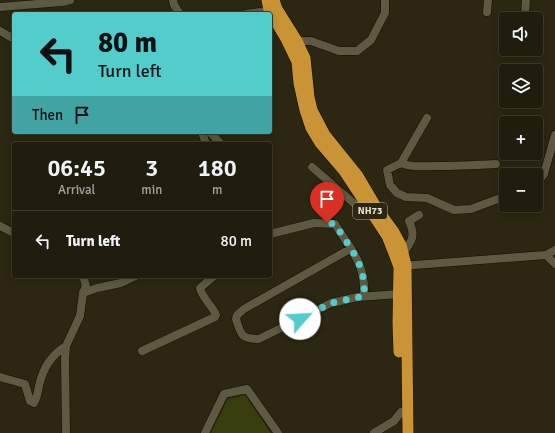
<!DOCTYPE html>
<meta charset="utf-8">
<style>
:root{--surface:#211d0e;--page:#2d2a1c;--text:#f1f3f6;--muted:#a2a29e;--line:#3e3b2e}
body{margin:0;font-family:Signika,sans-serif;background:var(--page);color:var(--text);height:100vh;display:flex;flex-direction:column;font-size:15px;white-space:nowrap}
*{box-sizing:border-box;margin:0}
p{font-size:13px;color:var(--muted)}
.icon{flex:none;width:22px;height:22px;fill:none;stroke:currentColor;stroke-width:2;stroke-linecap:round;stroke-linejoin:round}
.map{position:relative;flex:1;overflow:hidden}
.sheet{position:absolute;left:12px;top:142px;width:260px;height:136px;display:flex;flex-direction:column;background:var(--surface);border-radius:4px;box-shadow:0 2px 10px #0003,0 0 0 1px var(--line)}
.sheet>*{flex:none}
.guide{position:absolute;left:12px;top:12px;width:260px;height:122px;border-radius:4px;box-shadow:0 2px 10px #0003,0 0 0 1px var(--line);background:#52cdcc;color:#111;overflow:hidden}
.fabs{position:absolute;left:499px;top:12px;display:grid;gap:8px}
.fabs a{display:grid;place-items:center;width:44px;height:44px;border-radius:4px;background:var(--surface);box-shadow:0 2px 10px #0003,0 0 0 1px var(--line);font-size:20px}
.pin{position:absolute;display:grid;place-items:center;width:34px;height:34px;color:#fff;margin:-41px -17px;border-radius:50% 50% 50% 0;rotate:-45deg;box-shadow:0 0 4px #0007}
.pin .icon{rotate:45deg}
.me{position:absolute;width:44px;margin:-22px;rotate:64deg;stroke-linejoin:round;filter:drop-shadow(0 0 3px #0008)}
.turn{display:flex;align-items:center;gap:14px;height:84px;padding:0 20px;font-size:18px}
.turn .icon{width:52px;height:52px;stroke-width:2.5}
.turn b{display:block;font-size:28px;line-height:34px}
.then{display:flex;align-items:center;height:38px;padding:0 20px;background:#0003;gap:8px;font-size:15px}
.eta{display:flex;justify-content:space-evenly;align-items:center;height:68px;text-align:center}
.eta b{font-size:24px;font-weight:600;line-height:28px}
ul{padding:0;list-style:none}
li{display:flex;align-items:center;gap:12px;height:60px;padding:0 20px;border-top:1px solid var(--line)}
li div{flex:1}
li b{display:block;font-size:15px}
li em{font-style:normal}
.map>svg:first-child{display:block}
</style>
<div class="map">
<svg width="555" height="433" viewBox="0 0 555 433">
<defs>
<filter id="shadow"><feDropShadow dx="2" dy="2" stdDeviation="0" flood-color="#0009"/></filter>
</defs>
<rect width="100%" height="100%" fill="#2c2712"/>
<path fill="#373d0e" filter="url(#shadow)" d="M 245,395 L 271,433 L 211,433 L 228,399 Z"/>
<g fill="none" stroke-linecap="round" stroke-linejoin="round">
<g stroke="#140f00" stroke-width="9">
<path id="minor" d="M 173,0 L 174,5 L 180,14
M 0,7 L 62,2 L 70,0
M 487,12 L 488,0
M 246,14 L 274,10
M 525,14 L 526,0
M 0,31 L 14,39
M 297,41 L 311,41 L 339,51 L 357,51 L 371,40 L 385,13 L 385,0
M 427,118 L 401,163 L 387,170 L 390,185 L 397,193 L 406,197 L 427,198 L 454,210 L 471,209 L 506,196
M 202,132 L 206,144
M 210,132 L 221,144
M 401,163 C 413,168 424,166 437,166 C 457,166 477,165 496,164
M 312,167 L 365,213 L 373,216
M 536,184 L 544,174 L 555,135
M 0,226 L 14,233
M 270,234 L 314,223 L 335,224 C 351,250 366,264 364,296
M 350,249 L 244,309 L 237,315 L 236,319 C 241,335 241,339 259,339 L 331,303 L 358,297 L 399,294
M 403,253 C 412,241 416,236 409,221 L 419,215
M 546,255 L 555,264
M 401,266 L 546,255 L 555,250
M 83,293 L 97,288 L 121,283 L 136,276
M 142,351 L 215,317 L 216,315 C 212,305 202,298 200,288 L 214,276
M 0,377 L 25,384 L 30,401 L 34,403 C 38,396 38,389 40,382 C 44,367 53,354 66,346
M 66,433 L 65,359 L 66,346 L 80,316 L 83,293 L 86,286 L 83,276
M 205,433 L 224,394 L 247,389 L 278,433
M 374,433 L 394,421 L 401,412"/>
</g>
<g stroke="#140f00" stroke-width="12">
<path id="highway" d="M 267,0 L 269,10 L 286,39 L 297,62 L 299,83 L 305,110 L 311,128 L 320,143 L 344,171 L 387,236 L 395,256 L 399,267 L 398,323 L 399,352
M 274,0 L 277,9 L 297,41 L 305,58 L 309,97 L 312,110 L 325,135 L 358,176 L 378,210 L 394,232 L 401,245 L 406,265 L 408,433"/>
</g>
<use href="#minor" stroke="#5e5942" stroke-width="8"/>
<use href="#highway" stroke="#ca9335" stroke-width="11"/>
</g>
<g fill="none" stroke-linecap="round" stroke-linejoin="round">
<path stroke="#52cdcc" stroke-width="7" stroke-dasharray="0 12.6" d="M 300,319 L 331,303 L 364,296 C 366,264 351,250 335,224 L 327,223"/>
</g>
<g text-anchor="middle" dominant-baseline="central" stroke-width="4" stroke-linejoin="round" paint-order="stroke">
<rect fill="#2c2712" stroke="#aba898" stroke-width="1" x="353" y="203" width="34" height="16" rx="3"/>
<g font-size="10" font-weight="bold" fill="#e2dfd2">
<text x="370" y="211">NH73</text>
</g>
</g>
</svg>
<div class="fabs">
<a><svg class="icon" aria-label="sound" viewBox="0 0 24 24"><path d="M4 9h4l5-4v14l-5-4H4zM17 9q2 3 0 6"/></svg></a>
<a><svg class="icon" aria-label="layers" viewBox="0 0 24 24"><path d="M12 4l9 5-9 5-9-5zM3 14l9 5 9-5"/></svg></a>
<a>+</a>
<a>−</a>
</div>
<div class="pin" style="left:327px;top:223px;background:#d93025"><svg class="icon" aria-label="arrive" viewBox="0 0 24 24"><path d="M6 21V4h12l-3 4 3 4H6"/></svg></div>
<svg class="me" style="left:300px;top:319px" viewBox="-20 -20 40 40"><circle r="19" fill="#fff"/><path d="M0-13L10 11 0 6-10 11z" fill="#52cdcc"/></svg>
<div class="guide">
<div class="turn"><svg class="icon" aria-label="left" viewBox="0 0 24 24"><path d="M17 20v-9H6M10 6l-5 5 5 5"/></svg><div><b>80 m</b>Turn left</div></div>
<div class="then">Then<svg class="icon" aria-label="arrive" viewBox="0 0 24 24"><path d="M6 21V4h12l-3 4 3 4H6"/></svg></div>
</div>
<section class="sheet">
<div class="eta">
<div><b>06:45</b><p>Arrival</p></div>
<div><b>3</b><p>min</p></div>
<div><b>180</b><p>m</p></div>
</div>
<ul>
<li><svg class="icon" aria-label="left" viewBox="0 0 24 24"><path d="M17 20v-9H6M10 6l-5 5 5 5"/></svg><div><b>Turn left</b></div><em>80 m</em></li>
</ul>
</section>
</div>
